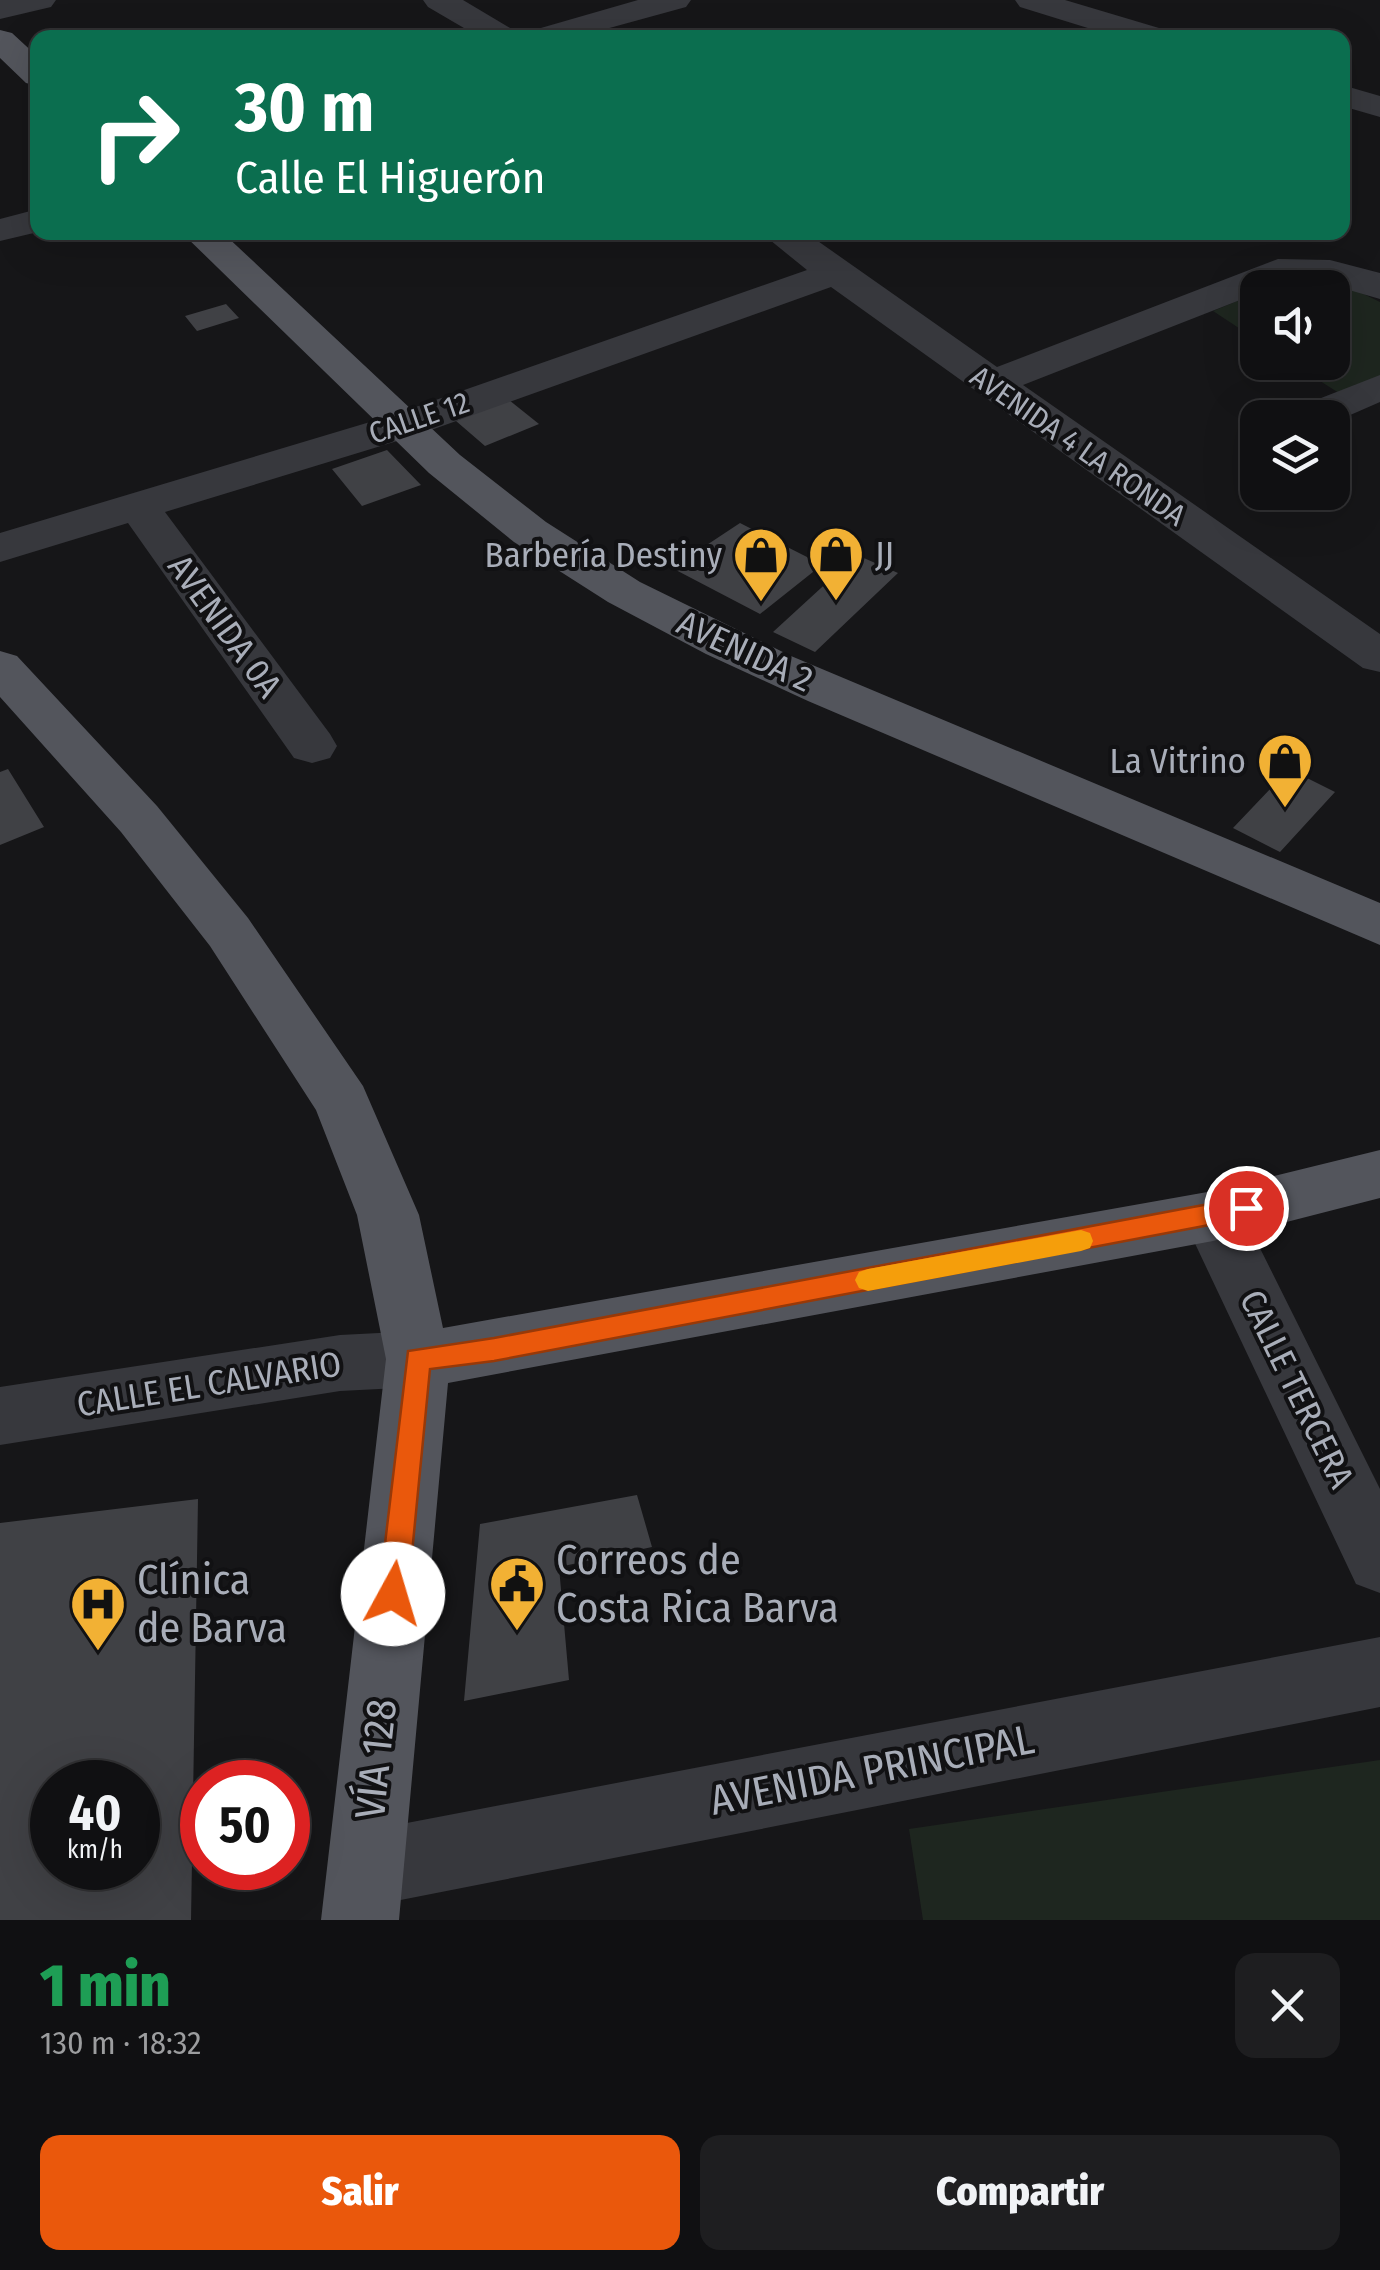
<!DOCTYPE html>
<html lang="es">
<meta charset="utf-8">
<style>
:root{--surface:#101012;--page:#1e1e20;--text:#f1f3f6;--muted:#9c9d9f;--line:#303032;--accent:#ea580c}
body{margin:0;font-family:"Fira Sans Condensed",sans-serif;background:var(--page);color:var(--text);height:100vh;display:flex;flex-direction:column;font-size:38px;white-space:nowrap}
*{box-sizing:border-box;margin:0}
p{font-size:32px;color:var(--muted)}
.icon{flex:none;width:55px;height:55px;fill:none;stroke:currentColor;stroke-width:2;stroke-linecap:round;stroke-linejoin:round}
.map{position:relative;height:1920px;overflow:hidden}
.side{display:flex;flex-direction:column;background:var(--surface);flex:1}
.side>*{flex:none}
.hud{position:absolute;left:30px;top:30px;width:1320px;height:210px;border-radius:20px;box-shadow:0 10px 40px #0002,0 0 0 2px var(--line);background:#0b6e4f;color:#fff;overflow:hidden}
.buttons{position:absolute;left:1240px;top:270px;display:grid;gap:20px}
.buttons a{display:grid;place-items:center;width:110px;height:110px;border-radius:20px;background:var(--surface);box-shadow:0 10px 40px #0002,0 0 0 2px var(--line);font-size:50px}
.speed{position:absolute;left:30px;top:1760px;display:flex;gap:20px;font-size:50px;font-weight:700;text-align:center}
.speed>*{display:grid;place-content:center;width:130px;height:130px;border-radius:50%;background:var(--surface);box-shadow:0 10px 40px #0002,0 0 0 2px var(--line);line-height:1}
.speed small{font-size:25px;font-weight:400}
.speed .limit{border:15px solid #d22;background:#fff;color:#111}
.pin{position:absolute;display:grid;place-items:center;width:85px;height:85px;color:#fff;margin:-42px;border:5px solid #fff;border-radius:50%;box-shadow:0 2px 10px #0007}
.me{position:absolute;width:110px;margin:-55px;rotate:6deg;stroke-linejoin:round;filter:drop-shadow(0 0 8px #0008)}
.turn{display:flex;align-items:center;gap:35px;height:210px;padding:0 40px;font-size:45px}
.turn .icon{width:130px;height:130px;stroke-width:2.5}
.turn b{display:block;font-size:70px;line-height:85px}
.round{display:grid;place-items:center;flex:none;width:105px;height:105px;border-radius:20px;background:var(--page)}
.head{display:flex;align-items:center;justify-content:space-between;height:170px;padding:0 40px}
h1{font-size:60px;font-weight:800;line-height:75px;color:#1e9e55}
.cta{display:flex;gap:20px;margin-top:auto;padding:20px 40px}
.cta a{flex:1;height:115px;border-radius:20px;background:var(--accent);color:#fff;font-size:40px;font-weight:800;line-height:115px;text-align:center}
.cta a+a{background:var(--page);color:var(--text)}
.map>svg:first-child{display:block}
</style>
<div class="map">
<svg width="1380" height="1920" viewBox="0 0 1380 1920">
<rect width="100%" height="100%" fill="#161618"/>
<path fill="#1e261f" d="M 1333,279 L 1380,302 L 1380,379 L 1342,395 L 1292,363 L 1332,362 L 1332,288 L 1271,288 Z
M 1257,293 L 1257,340 L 1213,311 Z
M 1380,1760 L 1380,1920 L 923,1920 L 909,1829 Z"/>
<path fill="#404145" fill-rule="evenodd" d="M 226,304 L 239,318 L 197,331 L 185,316 Z
M 509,400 L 539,424 L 485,446 L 456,421 Z
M 387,450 L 421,485 L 362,506 L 332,469 Z
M 740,523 L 807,557 L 818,568 L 760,614 L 672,568 Z
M 857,555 L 898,573 L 815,652 L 773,632 Z
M 8,769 L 44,827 L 0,845 L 0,772 Z
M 1289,769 L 1335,792 L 1280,852 L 1233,828 Z
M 637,1495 L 652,1547 L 559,1567 L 569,1680 L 464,1701 L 480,1524 Z
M 198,1499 L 191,1920 L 0,1920 L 0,1523 ZM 52,1782 L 138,1782 L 138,1868 L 52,1868 Z"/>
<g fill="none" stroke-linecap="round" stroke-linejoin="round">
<path fill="#37383d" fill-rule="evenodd" d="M 0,0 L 56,0 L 51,7 L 0,19 Z
M 423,0 L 463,0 L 520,34 L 638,0 L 691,0 L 686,7 L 573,38 L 481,38 L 428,7 Z
M 1015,0 L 1065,0 L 1169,31 L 1173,38 L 1120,38 L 1020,7 Z
M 1342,85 L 1380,96 L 1380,117 L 1342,106 Z
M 38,209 L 38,232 L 0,241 L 0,219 Z
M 760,232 L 805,232 L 997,367 L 1278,259 L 1330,260 L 1380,273 L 1380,299 L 1318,281 L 1258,288 L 1258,293 L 1023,385 L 1380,634 L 1380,672 L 1363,668 L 831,287 L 420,434 L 165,512 L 330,734 L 337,746 L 330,758 L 312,763 L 294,758 L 128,523 L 0,562 L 0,533 L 390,416 L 807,270 Z
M 1380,375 L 1380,402 L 1332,423 L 1332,418 L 1287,418 L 1293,409 Z
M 1213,1191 L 1235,1198 L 1380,1489 L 1380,1593 L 1356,1584 L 1182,1216 L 1191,1198 Z
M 418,1331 L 441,1339 L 450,1359 L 441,1379 L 418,1387 L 340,1391 L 0,1445 L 0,1387 L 340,1335 Z
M 1380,1637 L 1380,1707 L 365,1907 L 338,1896 L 327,1869 L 338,1842 L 365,1831 Z"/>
<path fill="#53555c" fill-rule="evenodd" d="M 0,30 L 12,33 L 38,57 L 38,86 L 26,83 L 0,58 Z
M 181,232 L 222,232 L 460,455 L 546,522 L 640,582 L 791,656 L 1380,903 L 1380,945 L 808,701 L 706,654 L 608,602 L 514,542 L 429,473 Z
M 0,651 L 17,656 L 157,806 L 248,918 L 363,1086 L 419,1215 L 443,1328 L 1213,1191 L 1380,1150 L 1380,1198 L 1213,1241 L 448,1383 L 399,1920 L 321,1920 L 386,1359 L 357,1215 L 316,1110 L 210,946 L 121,832 L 0,697 Z"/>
</g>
<path fill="#ea580c" stroke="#983908" stroke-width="2.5" d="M 1246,1197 L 1255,1200 L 1259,1208 L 1255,1215 L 1246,1218 L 494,1361 L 430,1369 L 408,1594 L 403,1604 L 393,1608 L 383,1604 L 379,1594 L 408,1351 L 494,1338 Z"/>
<path fill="#f59e0b" d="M 1081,1230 L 1090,1233 L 1093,1241 L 1090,1248 L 1081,1251 L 868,1291 L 859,1288 L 855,1280 L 859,1272 L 868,1269 Z"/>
<defs>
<g id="shop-pin" transform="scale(2.875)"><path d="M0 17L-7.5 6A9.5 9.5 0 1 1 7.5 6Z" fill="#f2b134" stroke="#111113"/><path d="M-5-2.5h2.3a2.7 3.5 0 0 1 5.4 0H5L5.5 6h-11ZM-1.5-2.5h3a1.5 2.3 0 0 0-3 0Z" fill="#111"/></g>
<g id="civic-pin" transform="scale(2.875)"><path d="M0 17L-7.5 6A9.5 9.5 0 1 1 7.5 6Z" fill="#f2b134" stroke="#111113"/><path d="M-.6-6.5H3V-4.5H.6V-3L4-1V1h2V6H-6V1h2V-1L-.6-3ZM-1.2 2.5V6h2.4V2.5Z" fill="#111"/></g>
<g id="hospital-pin" transform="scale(2.875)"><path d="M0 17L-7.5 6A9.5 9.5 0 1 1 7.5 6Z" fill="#f2b134" stroke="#111113"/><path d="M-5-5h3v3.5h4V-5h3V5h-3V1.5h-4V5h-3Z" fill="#111"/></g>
</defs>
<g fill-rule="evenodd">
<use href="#shop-pin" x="836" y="554"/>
<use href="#shop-pin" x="761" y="555"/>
<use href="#shop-pin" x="1285" y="761"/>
<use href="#civic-pin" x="517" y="1584"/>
<use href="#hospital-pin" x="98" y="1604"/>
</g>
<g text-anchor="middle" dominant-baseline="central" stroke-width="8" stroke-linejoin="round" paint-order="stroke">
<g font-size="30" fill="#a8adb8" stroke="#111113">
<text transform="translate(419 418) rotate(-19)">CALLE 12</text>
<text transform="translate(1078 446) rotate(35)">AVENIDA 4 LA RONDA</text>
</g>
<g font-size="35" fill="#a8adb8" stroke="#111113" text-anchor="end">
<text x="875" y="554" text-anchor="start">JJ</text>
<text x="722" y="555">Barbería Destiny</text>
<text x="1246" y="761">La Vitrino</text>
</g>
<g font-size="35" fill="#a8adb8" stroke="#111113">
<text transform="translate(225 626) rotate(54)">AVENIDA 0A</text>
<text transform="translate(745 651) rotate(25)">AVENIDA 2</text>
<text transform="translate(209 1384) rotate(-9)">CALLE EL CALVARIO</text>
<text transform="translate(1297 1389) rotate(64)">CALLE TERCERA</text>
</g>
<g font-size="42" fill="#a8adb8" stroke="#111113" text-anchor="start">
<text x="556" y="1560">Correos de<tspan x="556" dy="48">Costa Rica Barva</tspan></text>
<text x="137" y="1580">Clínica<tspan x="137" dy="48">de Barva</tspan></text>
</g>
<g font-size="42" fill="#a8adb8" stroke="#111113">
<text transform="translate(376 1759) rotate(-84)">VÍA 128</text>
<text transform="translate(872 1770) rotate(-11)">AVENIDA PRINCIPAL</text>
</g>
</g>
</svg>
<div class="buttons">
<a><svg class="icon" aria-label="sound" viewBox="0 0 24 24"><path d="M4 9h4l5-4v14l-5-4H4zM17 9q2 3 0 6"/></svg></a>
<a><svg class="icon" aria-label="layers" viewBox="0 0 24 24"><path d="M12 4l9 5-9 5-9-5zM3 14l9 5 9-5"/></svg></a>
</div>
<div class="speed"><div>40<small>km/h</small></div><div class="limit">50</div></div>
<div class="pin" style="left:1246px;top:1208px;background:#d93025"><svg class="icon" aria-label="arrive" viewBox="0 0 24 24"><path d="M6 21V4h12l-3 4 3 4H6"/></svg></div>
<svg class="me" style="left:393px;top:1594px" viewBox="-20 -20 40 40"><circle r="19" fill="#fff"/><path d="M0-13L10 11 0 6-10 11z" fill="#ea580c"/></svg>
<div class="hud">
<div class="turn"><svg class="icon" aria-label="right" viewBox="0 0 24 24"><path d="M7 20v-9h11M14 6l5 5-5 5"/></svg><div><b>30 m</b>Calle El Higuerón</div></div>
</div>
</div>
<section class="side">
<div class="head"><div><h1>1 min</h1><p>130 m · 18:32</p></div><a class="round"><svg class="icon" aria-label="close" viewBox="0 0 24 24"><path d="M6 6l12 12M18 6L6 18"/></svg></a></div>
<div class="cta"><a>Salir</a><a>Compartir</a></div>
</section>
